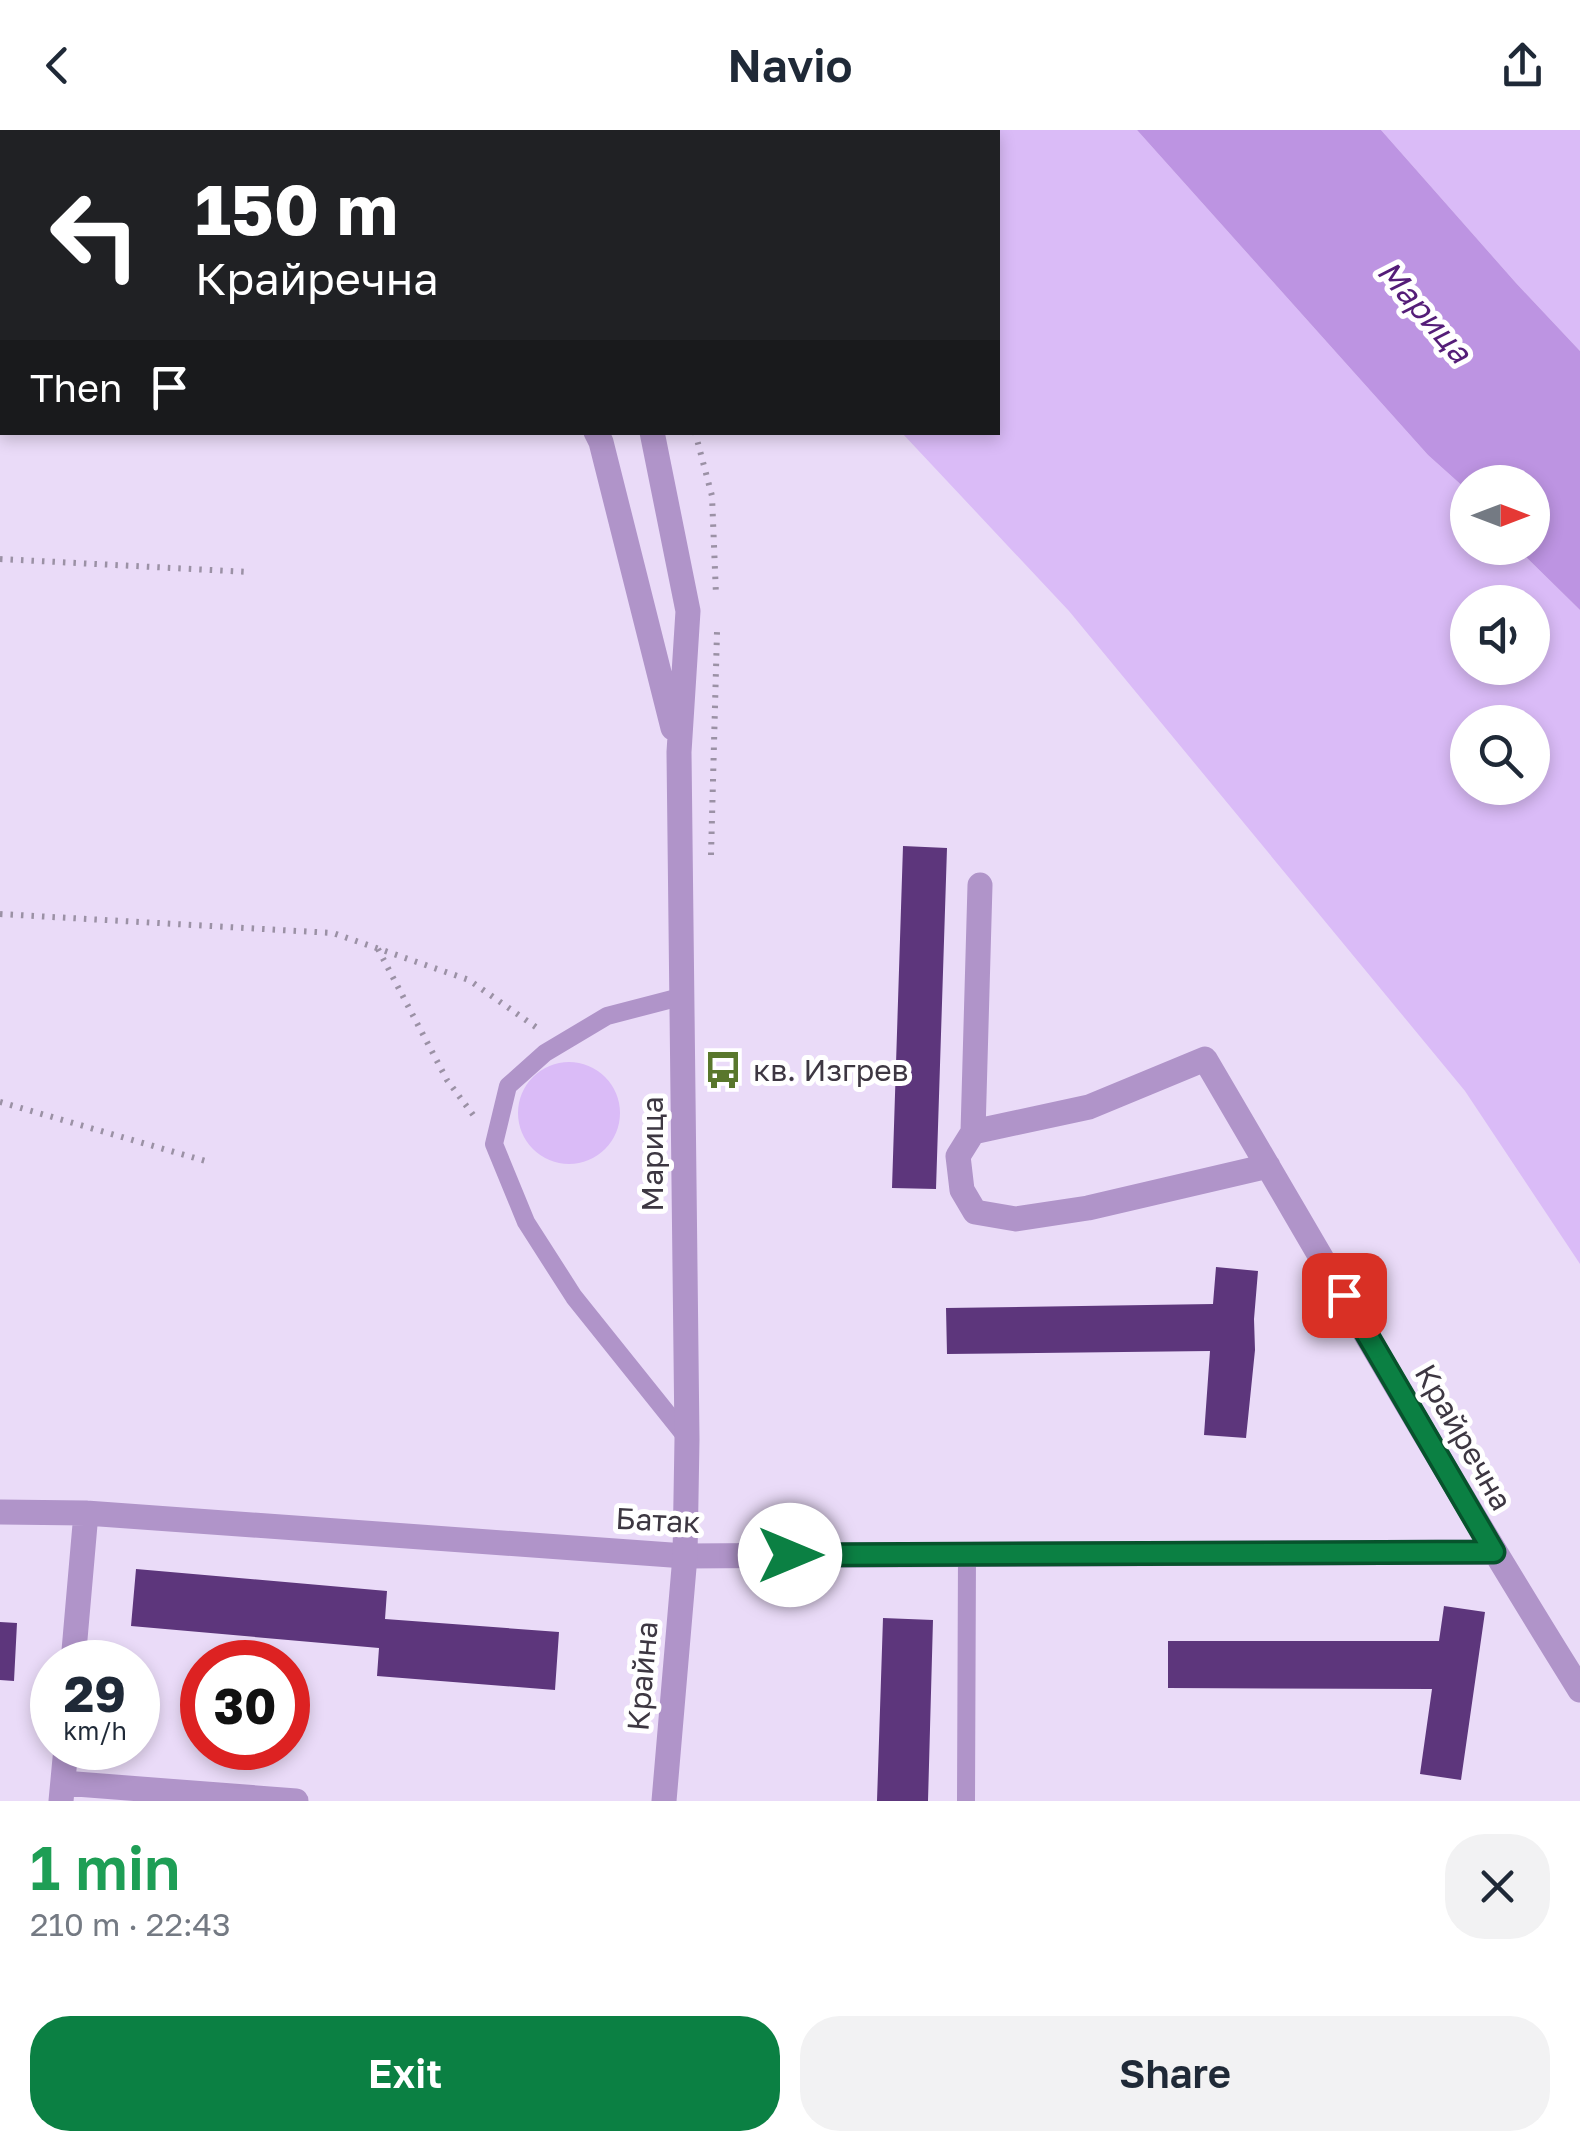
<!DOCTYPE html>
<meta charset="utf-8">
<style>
:root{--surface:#fff;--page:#f2f2f3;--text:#1f2937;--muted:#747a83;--accent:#0b8043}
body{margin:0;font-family:"Golos Text",sans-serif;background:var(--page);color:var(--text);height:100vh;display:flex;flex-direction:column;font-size:38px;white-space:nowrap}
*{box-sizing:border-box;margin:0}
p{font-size:32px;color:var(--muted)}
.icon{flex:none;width:55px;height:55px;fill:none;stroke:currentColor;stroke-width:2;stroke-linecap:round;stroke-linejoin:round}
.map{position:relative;height:1671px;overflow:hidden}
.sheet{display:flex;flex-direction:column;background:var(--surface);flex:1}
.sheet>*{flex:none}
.hud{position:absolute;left:0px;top:0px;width:1000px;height:305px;box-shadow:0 5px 15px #0003;background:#202124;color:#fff;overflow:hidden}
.needle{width:65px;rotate:90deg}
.tools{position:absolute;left:1450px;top:335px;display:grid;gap:20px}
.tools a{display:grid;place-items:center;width:100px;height:100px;border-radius:50%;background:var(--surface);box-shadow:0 5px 15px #0003;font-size:50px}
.speed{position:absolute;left:30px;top:1510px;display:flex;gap:20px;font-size:50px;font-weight:700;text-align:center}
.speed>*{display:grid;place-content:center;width:130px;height:130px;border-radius:50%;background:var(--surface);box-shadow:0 5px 15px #0003;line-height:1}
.speed small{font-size:25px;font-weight:400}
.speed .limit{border:15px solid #d22;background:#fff;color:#111}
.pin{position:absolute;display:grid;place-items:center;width:85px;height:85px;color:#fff;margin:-42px;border-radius:20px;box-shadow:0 5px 15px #0006}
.me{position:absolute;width:110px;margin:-55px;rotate:90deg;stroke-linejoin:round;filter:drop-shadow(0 0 8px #0008)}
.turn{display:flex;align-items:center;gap:35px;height:210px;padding:0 30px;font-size:45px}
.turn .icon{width:130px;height:130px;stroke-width:2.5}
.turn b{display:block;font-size:70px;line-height:85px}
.then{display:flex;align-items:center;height:95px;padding:0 30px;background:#0003;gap:20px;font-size:38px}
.round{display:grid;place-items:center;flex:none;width:105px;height:105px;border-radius:40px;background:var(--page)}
.summary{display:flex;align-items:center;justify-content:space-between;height:170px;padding:0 30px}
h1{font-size:60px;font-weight:600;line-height:75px;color:#1e9e55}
.button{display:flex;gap:20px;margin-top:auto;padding:20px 30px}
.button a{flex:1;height:115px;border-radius:40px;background:var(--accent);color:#fff;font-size:40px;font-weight:600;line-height:115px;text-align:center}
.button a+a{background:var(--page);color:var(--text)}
header{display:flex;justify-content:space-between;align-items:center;height:130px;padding:0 30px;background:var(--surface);font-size:45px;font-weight:600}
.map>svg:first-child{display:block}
</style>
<header><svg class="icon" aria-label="back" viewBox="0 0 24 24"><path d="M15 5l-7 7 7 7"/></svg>Navio<svg class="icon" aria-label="share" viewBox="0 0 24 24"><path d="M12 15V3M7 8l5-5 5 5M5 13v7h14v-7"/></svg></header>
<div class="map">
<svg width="1580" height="1671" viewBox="0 0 1580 1671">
<rect width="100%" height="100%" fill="#eadbf8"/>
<path fill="#e3d1f5" d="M 0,0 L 627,0 L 629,2 L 2,2 L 2,119 L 0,119 Z"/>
<path fill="#dabbf7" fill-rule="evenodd" d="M 627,0 L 1137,0 L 1428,325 L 1467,360 L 1468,418 L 1517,418 L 1580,480 L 1580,1134 L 1465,961 L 1069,481 L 902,303 L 998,302 L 998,2 L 629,2 ZM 1468,472 L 1532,472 L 1532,538 L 1468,538 ZM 1468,592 L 1532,592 L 1532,658 L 1468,658 Z
M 1381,0 L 1580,0 L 1580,221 L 1516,153 Z
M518 983a51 51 0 1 1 102 0a51 51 0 1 1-102 0Z"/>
<path fill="#bd94e2" d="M 1137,0 L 1381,0 L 1516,153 L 1580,221 L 1580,480 L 1517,418 L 1532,418 L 1532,352 L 1468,352 L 1467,360 L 1428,325 Z"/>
<path fill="#5d367c" d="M 903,716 L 947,718 L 936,1059 L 892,1058 Z
M 1216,1137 L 1258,1141 L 1254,1189 L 1255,1220 L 1246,1308 L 1204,1305 L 1210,1221 L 947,1224 L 946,1178 L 1213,1174 Z
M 136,1439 L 387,1461 L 385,1489 L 559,1502 L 555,1560 L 377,1546 L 379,1518 L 131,1496 Z
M 1444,1476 L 1485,1482 L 1461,1650 L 1420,1644 L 1432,1559 L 1168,1558 L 1168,1511 L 1439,1511 Z
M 883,1488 L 933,1490 L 928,1671 L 877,1671 Z
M 0,1492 L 17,1493 L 14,1551 L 0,1550 Z"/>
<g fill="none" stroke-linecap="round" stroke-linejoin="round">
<path stroke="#9b91a5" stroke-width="6" stroke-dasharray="2.5 8" stroke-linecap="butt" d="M 507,0 L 509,2
M 695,302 L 712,366 L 716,465
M 0,429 L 249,442
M 711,725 L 717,502
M 0,784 L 333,803 L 469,850 L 540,900
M 378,819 L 447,950 L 477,990
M 0,972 L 209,1032"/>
<path stroke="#b094c9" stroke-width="18" d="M 0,77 L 2,78
M 0,146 L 2,147
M 684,866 L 607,886 L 545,923 L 508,956 L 494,1014 L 526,1092 L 574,1167 L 687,1308
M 966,1671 L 967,1424"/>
<path stroke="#b094c9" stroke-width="25" d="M 973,1002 L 980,755
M 1268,1036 L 1088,1078 L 1016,1089 L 975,1082 L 962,1060 L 958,1026 L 973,1002 L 1089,977 L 1205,929 C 1329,1140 1450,1352 1580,1560
M 0,1382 L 86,1383 L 685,1426 L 1494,1422
M 73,1532 L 86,1383
M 63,1653 L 296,1671
M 61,1671 L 66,1618"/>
<path stroke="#b094c9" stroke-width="25" d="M 374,0 L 376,2
M 445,0 L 447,2
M 596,302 L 601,312 L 673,598
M 652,302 L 688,481 L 679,622 L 687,1309 L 685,1426 L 664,1671"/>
</g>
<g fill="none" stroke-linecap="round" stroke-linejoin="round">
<g stroke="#07532c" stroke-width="25">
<path id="route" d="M 790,1425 L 1494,1422 L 1344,1165"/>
</g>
<use href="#route" stroke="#0b8043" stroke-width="18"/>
</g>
<defs>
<g id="bus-bare" transform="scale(3)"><path d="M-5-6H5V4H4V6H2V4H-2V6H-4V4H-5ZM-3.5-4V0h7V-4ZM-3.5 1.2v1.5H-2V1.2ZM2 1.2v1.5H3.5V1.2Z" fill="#59772c" stroke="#fff" stroke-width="2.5" paint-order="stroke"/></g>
</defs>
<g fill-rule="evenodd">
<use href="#bus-bare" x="723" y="940"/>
</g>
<g text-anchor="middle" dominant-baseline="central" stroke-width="10" stroke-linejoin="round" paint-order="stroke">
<g font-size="30" fill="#3d3742" stroke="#fff" text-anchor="start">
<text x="753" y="940">кв. Изгрев</text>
</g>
<g font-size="30" fill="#3d3742" stroke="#fff">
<text transform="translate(652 1024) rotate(-90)">Марица</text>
<text transform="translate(1464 1307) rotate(60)">Крайречна</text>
<text transform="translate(658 1390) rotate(3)">Батак</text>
<text transform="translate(642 1546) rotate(-85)">Крайна</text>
</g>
<g font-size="32" font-style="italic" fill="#541d78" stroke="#fff">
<text transform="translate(1425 181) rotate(49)">Марица</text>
</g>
</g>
</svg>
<div class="tools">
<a><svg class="needle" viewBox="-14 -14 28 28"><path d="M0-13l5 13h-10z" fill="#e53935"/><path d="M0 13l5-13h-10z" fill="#747a83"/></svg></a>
<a><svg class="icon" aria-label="sound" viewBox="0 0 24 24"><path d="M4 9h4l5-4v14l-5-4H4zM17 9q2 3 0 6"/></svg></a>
<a><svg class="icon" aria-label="search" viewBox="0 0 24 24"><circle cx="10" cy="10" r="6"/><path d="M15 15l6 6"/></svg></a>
</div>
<div class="speed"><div>29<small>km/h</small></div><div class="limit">30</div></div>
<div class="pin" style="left:1344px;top:1165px;background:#d93025"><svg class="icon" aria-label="arrive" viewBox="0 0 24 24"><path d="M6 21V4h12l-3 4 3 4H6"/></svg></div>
<svg class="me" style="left:790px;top:1425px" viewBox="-20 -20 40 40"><circle r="19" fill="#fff"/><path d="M0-13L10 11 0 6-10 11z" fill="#0b8043"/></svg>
<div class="hud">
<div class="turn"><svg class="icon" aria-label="left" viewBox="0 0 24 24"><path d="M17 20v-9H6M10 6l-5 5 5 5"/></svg><div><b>150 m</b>Крайречна</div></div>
<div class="then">Then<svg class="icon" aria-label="arrive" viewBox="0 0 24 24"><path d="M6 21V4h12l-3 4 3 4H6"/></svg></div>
</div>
</div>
<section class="sheet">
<div class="summary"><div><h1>1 min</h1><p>210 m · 22:43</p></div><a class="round"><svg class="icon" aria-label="close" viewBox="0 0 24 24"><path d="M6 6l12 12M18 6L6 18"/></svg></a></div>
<div class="button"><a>Exit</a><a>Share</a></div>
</section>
